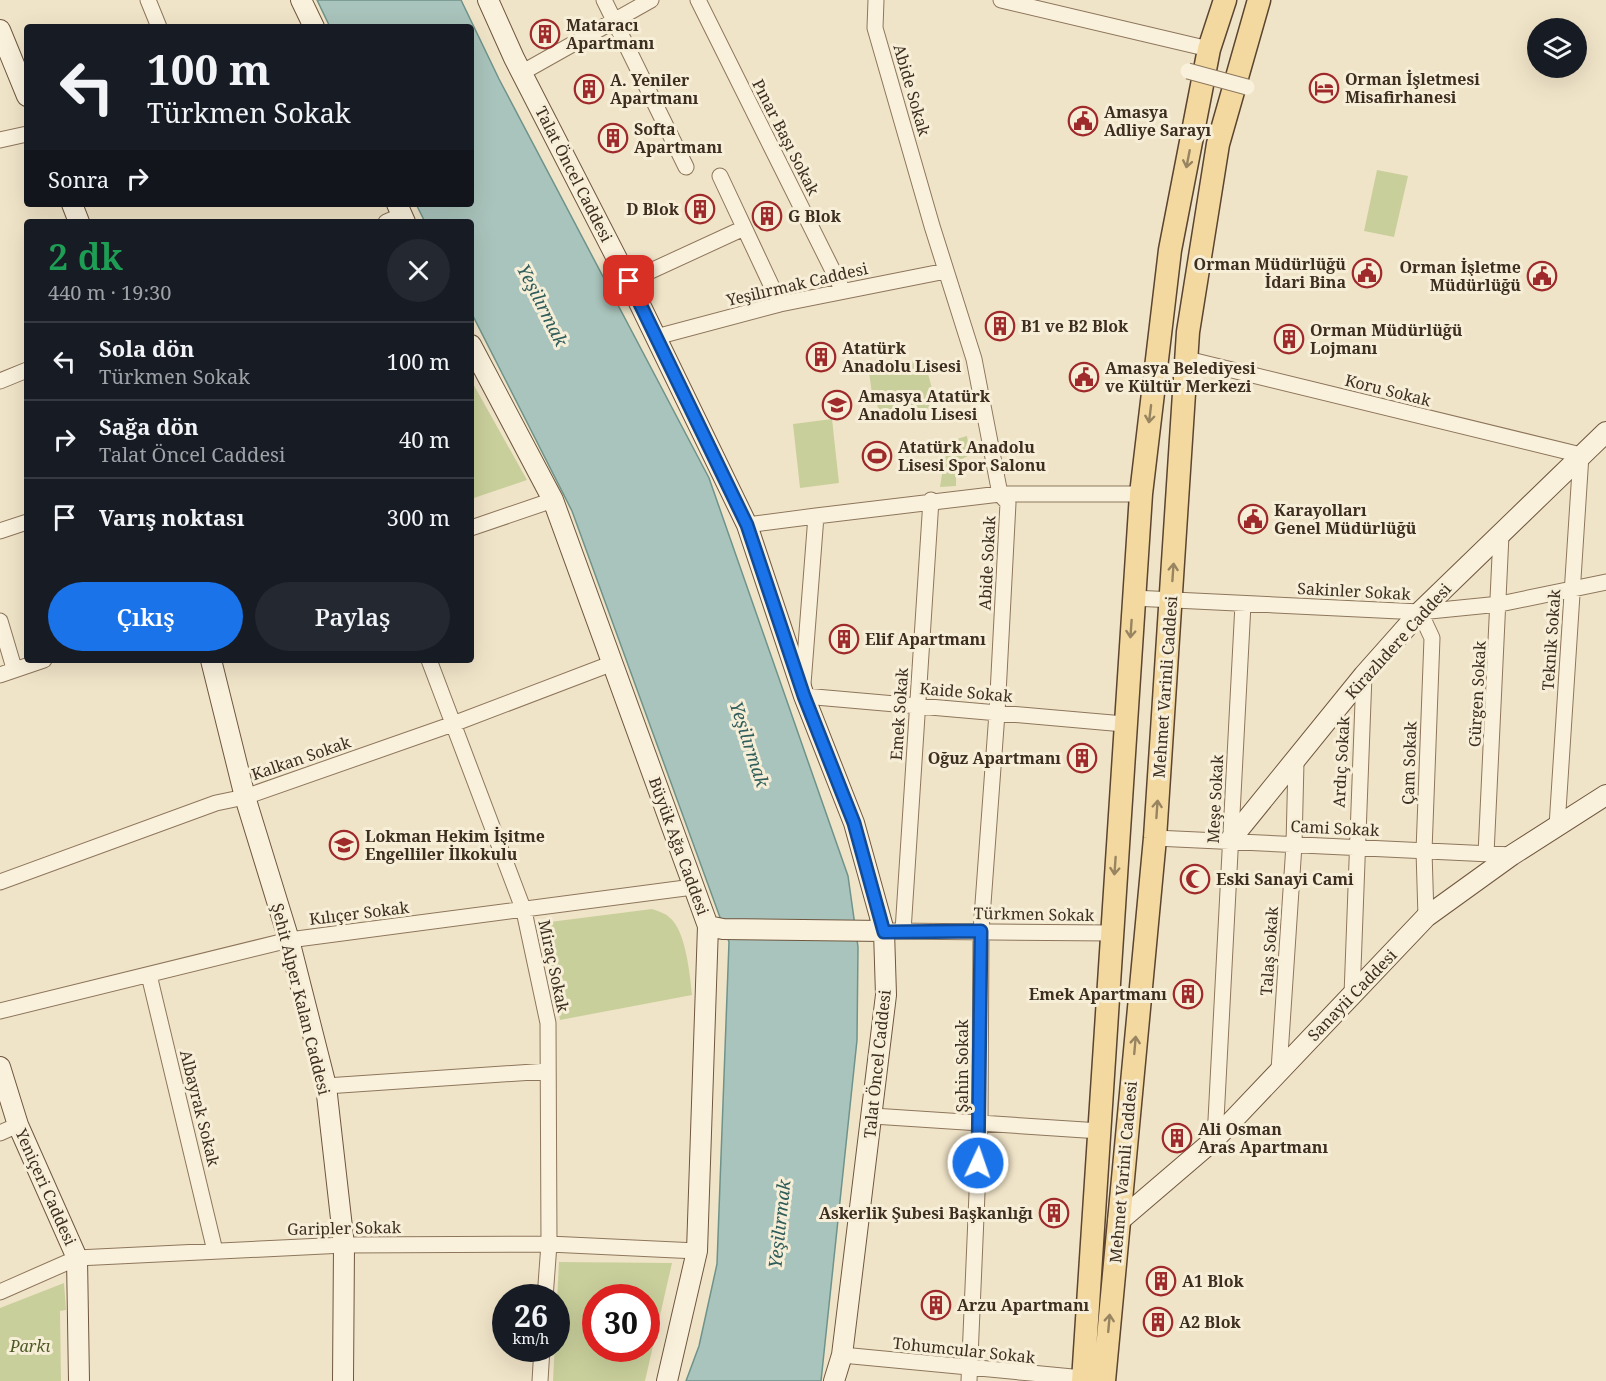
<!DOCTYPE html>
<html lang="tr">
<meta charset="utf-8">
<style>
:root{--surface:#171b24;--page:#242831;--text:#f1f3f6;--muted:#9ea1a6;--line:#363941;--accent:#1a73e8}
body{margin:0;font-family:"Noto Serif",serif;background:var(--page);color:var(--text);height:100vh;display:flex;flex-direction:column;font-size:22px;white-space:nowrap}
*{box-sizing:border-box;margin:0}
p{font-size:20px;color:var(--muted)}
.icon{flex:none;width:33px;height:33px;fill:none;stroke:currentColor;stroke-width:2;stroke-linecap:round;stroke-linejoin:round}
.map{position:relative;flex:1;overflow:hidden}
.sheet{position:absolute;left:24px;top:219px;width:450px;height:444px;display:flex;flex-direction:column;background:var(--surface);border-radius:6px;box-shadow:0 6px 24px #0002}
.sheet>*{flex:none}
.top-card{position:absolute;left:24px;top:24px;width:450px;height:183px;border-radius:6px;box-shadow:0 6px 24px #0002;background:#171b24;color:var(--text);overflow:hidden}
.controls{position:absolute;left:1527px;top:18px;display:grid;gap:12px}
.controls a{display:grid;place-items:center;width:60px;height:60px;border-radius:50%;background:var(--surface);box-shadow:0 6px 24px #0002;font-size:30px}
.speed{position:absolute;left:492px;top:1284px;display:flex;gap:12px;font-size:30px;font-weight:700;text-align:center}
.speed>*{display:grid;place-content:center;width:78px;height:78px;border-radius:50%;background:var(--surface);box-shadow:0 6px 24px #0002;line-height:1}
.speed small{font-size:15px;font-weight:400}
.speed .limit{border:9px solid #d22;background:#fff;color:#111}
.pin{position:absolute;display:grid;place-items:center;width:51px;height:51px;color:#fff;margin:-26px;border-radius:12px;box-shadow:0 3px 9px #0006}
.me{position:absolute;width:66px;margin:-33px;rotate:3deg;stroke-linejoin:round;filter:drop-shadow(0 0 4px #0008)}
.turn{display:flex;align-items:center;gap:21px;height:126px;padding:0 24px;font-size:27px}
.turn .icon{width:78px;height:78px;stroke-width:2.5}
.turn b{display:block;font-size:42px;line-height:51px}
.then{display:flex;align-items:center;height:57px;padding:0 24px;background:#0003;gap:12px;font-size:22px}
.round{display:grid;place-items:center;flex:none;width:63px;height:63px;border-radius:32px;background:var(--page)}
.headline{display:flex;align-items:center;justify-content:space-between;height:102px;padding:0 24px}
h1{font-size:36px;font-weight:600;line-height:45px;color:#1e9e55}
.action{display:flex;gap:12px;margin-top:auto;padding:12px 24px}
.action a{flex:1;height:69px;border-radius:36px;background:var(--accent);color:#fff;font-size:24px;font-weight:600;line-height:69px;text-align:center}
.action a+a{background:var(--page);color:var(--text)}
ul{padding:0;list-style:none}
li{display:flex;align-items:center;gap:18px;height:78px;padding:0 24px;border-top:2px solid var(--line)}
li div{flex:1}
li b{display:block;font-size:22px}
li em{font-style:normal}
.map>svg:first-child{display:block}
</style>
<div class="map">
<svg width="1606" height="1381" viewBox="0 0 1606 1381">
<rect width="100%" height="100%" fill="#f0e4c8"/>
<path fill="#c9cf9b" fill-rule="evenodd" d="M 1377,170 L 1408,176 L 1394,237 L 1364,231 Z
M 924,358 L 937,408 L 883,418 L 872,394 L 869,372 Z
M 471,380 L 527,480 L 471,499 Z
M 832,419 L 839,483 L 800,488 L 793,424 Z
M 967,436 L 970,455 L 956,462 L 956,486 L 940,487 L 944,461 L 953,440 Z
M 652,909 C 657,911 665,913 669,917 C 686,930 690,975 692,995 L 560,1020 L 542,923 Z
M 559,1262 L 672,1263 L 645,1381 L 553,1381 ZM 596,1298 L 646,1298 L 646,1348 L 596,1348 Z
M 64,1283 L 66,1310 L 60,1311 L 61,1381 L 0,1381 L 0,1308 Z"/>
<path fill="#a9c4bc" stroke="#6f938a" stroke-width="1.5" d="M 317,0 L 461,0 L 499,79 L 709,478 L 848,876 L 858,947 L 857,1040 L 821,1381 L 686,1381 L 699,1346 L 717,1264 L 729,942 L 572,511 L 471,312 L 471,222 L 425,222 L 416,204 L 471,204 L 471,27 L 330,27 Z"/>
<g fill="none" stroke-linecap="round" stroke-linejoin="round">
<g stroke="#8d765c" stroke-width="17">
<path id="street" d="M 148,0 L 159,27
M 604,0 L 686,167
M 698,0 L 843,291
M 876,0 L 875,28 L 932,226 L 974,359 L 1000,494 L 1008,503 L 997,713 L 981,931 L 980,1123 L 969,1381
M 1001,0 L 1209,49
M 523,72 L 651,0
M 0,140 L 27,134
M 720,176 L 780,304
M 386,222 L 402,215
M 629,281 L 744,228
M 656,337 L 780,304 L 946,271
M 1187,359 L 1581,455 L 1557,826
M 0,381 L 27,370
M 747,525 L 816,516
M 471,528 L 553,500
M 0,531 L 27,522
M 1133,598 L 1420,612 L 1500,604 L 1606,582
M 1420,612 L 1432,638 L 1424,851 L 1426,917
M 0,621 L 14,668
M 429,660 L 524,911 L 548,1023 L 549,1244 L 545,1298
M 0,675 L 44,660
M 803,684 L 816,516 L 1000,494 L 1141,494
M 804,696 L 1124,724
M 1155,838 L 1512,855
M 1486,854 L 1501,535
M 0,882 L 216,803 L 245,797 L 453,724 L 613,663
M 893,931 L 1111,933
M 903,931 L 931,500
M 149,975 L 215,1251
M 1352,995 L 1364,675
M 0,1011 L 289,940 L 693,887
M 1279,1070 L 1294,845 L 1296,762
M 326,1086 L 548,1071
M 873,1116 L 1100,1131
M 0,1133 L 18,1125
M 1215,1139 L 1243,604
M 0,1292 L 77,1258 L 344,1245 L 549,1244 L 697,1251
M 842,1355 L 1083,1378
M 540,1381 L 542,1348"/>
</g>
<g stroke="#6f573f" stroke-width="22">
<path id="secondary" d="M 301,0 L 314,27
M 488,0 L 514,58 L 631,286 L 747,525 L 804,696 L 854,823 L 884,931 L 886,995 L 842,1355 L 834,1381
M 0,30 L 27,96
M 72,204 L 79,222
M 397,204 L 405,222
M 471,345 L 553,500 L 708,926 L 697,1251 L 667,1381
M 211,660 L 245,797 L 289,940 L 326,1086 L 344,1245 L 343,1381
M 1231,839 L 1364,675 L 1420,612 L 1606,432
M 708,926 L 723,929 L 884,931
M 0,1067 L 18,1125 L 77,1258 L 79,1381
M 1118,1222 L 1215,1139 L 1426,917 L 1512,855 L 1606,795"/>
</g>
<g stroke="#5b4430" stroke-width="25">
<path id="primary" d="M 1083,1381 L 1141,494 L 1170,250 L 1209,49 L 1225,0
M 1104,1381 L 1155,838 L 1188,332 L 1218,144 L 1259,0"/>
</g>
<use href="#street" stroke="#faf1dc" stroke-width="15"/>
<use href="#secondary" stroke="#faf1dc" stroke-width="20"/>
<use href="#primary" stroke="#f3d9a0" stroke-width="22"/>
<g stroke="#8d765c" stroke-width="17" stroke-linecap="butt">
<path id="street-bridge" d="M 1188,71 L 1247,87"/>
</g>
<use href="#street-bridge" stroke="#faf1dc" stroke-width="15"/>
</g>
<defs><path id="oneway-shaft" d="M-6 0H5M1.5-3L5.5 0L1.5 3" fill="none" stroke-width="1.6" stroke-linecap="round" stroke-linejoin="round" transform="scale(1.5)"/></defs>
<g stroke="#988460">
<use href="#oneway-shaft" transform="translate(1188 159) rotate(101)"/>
<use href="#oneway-shaft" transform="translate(1150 414) rotate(97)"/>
<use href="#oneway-shaft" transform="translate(1173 572) rotate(-86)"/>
<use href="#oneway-shaft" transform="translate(1131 629) rotate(94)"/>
<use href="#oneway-shaft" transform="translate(1157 809) rotate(-86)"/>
<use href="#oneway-shaft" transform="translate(1115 866) rotate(94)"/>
<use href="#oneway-shaft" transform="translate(1135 1045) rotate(-85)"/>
<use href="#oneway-shaft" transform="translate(1109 1323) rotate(-85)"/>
</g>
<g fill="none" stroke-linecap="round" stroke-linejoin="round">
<g stroke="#114b97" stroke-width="15">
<path id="route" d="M 629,281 L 747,525 L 804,696 L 854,823 L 884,932 L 981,931 L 978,1163"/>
</g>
<use href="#route" stroke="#1a73e8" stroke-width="10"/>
</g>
<defs>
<g id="building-ring" transform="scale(1.5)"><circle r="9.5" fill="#f7eed8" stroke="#9e2a2b" stroke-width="1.5"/><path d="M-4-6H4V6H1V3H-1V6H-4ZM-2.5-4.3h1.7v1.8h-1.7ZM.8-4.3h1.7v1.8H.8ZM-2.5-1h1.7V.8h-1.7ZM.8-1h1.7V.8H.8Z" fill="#9e2a2b"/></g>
<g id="hotel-ring" transform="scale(1.5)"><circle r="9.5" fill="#f7eed8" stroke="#9e2a2b" stroke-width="1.5"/><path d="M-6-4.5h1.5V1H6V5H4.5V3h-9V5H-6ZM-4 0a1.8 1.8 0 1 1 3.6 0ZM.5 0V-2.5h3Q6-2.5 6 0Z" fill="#9e2a2b"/></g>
<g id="civic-ring" transform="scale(1.5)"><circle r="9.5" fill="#f7eed8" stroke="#9e2a2b" stroke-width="1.5"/><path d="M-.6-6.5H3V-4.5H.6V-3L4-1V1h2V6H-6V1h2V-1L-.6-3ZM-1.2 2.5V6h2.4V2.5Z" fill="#9e2a2b"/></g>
<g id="school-ring" transform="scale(1.5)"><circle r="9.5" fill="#f7eed8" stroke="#9e2a2b" stroke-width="1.5"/><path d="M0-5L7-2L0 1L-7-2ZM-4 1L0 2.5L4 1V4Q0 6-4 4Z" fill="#9e2a2b"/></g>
<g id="stadium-ring" transform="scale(1.5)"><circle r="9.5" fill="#f7eed8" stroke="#9e2a2b" stroke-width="1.5"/><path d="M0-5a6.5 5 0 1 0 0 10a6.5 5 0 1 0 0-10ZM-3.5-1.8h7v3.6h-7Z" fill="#9e2a2b"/></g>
<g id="mosque-ring" transform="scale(1.5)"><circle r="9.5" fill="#f7eed8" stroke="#9e2a2b" stroke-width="1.5"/><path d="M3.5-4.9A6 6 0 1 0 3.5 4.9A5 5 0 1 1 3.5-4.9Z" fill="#9e2a2b"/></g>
</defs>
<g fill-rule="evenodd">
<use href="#building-ring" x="545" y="34"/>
<use href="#hotel-ring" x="1324" y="88"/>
<use href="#building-ring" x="589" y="89"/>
<use href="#civic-ring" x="1083" y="121"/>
<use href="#building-ring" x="613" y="138"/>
<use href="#building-ring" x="700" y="209"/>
<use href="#building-ring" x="767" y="216"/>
<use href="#civic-ring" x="1367" y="273"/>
<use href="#civic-ring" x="1542" y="276"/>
<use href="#building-ring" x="1000" y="326"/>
<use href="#building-ring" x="1289" y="339"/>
<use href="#building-ring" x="821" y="357"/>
<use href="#civic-ring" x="1084" y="377"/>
<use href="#school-ring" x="837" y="405"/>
<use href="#stadium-ring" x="877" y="456"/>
<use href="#civic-ring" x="1253" y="519"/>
<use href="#building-ring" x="844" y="639"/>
<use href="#building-ring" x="1082" y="758"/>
<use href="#school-ring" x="344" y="845"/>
<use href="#mosque-ring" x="1195" y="879"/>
<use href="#building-ring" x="1188" y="994"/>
<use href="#building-ring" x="1177" y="1138"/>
<use href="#building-ring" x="1054" y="1213"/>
<use href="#building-ring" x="1161" y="1281"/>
<use href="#building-ring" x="936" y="1305"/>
<use href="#building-ring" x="1158" y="1322"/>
</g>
<g text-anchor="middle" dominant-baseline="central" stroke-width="6" stroke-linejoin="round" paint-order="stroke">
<g font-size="16" font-weight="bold" fill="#3d2e20" stroke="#f7eed8" text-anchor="start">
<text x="566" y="25">Mataracı<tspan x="566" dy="18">Apartmanı</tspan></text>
<text x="1345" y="79">Orman İşletmesi<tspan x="1345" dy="18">Misafirhanesi</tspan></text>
<text x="610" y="80">A. Yeniler<tspan x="610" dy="18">Apartmanı</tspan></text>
<text x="1104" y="112">Amasya<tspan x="1104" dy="18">Adliye Sarayı</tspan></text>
<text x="634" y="129">Softa<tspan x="634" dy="18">Apartmanı</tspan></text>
<text x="679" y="209" text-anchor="end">D Blok</text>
<text x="788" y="216">G Blok</text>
<text x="1346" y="264" text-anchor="end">Orman Müdürlüğü<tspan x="1346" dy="18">İdari Bina</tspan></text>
<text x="1521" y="267" text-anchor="end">Orman İşletme<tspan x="1521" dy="18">Müdürlüğü</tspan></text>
<text x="1021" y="326">B1 ve B2 Blok</text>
<text x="1310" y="330">Orman Müdürlüğü<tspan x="1310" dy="18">Lojmanı</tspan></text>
<text x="842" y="348">Atatürk<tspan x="842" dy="18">Anadolu Lisesi</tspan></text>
<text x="1105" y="368">Amasya Belediyesi<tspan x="1105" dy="18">ve Kültür Merkezi</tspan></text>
<text x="858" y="396">Amasya Atatürk<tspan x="858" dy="18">Anadolu Lisesi</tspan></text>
<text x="898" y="447">Atatürk Anadolu<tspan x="898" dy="18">Lisesi Spor Salonu</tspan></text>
<text x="1274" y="510">Karayolları<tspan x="1274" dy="18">Genel Müdürlüğü</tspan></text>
<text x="865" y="639">Elif Apartmanı</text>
<text x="1061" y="758" text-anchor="end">Oğuz Apartmanı</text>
<text x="365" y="836">Lokman Hekim İşitme<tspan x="365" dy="18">Engelliler İlkokulu</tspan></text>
<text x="1216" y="879">Eski Sanayi Cami</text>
<text x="1167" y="994" text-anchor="end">Emek Apartmanı</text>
<text x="1198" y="1129">Ali Osman<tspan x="1198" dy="18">Aras Apartmanı</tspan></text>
<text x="1033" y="1213" text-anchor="end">Askerlik Şubesi Başkanlığı</text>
<text x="1182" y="1281">A1 Blok</text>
<text x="957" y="1305">Arzu Apartmanı</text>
<text x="1179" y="1322">A2 Blok</text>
</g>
<g font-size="16" fill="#3d2e20" stroke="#f7eed8">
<text transform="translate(912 90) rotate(74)">Abide Sokak</text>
<text transform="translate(786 137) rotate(63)">Pınar Başı Sokak</text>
<text transform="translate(574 174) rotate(63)">Talat Öncel Caddesi</text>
<text transform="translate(797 284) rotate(-13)">Yeşilırmak Caddesi</text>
<text transform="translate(1388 390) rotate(14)">Koru Sokak</text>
<text transform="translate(987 563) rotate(-87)">Abide Sokak</text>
<text transform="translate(1354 591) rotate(3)">Sakinler Sokak</text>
<text transform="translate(1551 640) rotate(-86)">Teknik Sokak</text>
<text transform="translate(1398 641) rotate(-48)">Kirazlıdere Caddesi</text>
<text transform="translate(1165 687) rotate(-86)">Mehmet Varinli Caddesi</text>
<text transform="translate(966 692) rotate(5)">Kaide Sokak</text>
<text transform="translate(1477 694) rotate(-87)">Gürgen Sokak</text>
<text transform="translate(899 714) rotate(-86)">Emek Sokak</text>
<text transform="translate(301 758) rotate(-19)">Kalkan Sokak</text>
<text transform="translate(1341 762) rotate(-87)">Ardıç Sokak</text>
<text transform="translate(1409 763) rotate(-88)">Çam Sokak</text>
<text transform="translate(1215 799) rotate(-87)">Meşe Sokak</text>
<text transform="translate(1335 828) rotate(3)">Cami Sokak</text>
<text transform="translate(679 846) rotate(70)">Büyük Ağa Caddesi</text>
<text transform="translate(359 913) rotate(-7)">Kılıçer Sokak</text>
<text transform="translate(1034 914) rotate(1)">Türkmen Sokak</text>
<text transform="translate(1269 951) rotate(-86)">Talaş Sokak</text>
<text transform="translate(554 966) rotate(78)">Miraç Sokak</text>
<text transform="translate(1352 995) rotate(-46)">Sanayii Caddesi</text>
<text transform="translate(301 999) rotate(76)">Şehit Alper Kalan Caddesi</text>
<text transform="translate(877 1064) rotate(-84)">Talat Öncel Caddesi</text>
<text transform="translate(962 1066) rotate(-90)">Şahin Sokak</text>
<text transform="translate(200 1108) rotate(76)">Albayrak Sokak</text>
<text transform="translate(1123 1172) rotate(-85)">Mehmet Varinli Caddesi</text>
<text transform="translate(46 1187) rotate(66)">Yeniçeri Caddesi</text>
<text transform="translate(344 1228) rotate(-1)">Garipler Sokak</text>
<text transform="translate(964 1350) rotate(6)">Tohumcular Sokak</text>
</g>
<g font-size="16" font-style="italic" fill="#4d5a26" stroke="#f7eed8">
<text x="30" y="1346">Parkı</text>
</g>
<g font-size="18" font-style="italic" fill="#2f5d5a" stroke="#f7eed8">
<text transform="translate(543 305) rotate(63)">Yeşilırmak</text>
<text transform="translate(750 744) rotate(72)">Yeşilırmak</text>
<text transform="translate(779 1224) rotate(-84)">Yeşilırmak</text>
</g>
</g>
</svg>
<div class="controls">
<a><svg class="icon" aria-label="layers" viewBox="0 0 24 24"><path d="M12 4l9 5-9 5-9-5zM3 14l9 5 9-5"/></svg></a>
</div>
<div class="speed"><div>26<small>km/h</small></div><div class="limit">30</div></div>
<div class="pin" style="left:629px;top:281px;background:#d93025"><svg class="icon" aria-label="arrive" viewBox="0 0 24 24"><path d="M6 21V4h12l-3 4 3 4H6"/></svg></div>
<svg class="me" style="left:978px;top:1163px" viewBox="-20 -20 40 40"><circle r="17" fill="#1a73e8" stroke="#fff" stroke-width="3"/><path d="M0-11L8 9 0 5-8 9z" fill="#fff"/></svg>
<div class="top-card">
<div class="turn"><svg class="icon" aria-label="left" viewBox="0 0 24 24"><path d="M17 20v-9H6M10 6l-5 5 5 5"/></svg><div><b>100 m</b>Türkmen Sokak</div></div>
<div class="then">Sonra<svg class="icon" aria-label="right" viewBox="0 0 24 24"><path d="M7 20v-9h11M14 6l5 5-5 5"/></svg></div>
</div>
<section class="sheet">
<div class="headline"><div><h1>2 dk</h1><p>440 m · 19:30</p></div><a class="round"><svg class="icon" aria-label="close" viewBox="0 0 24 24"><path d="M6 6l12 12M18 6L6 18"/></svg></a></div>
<ul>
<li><svg class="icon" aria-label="left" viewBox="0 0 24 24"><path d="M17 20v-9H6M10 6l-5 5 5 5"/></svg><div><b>Sola dön</b><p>Türkmen Sokak</p></div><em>100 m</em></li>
<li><svg class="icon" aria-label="right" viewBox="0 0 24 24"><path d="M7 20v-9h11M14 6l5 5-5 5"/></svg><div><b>Sağa dön</b><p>Talat Öncel Caddesi</p></div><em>40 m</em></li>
<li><svg class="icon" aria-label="arrive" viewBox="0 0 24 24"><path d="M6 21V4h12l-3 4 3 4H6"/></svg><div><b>Varış noktası</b></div><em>300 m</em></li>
</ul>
<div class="action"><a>Çıkış</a><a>Paylaş</a></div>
</section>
</div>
